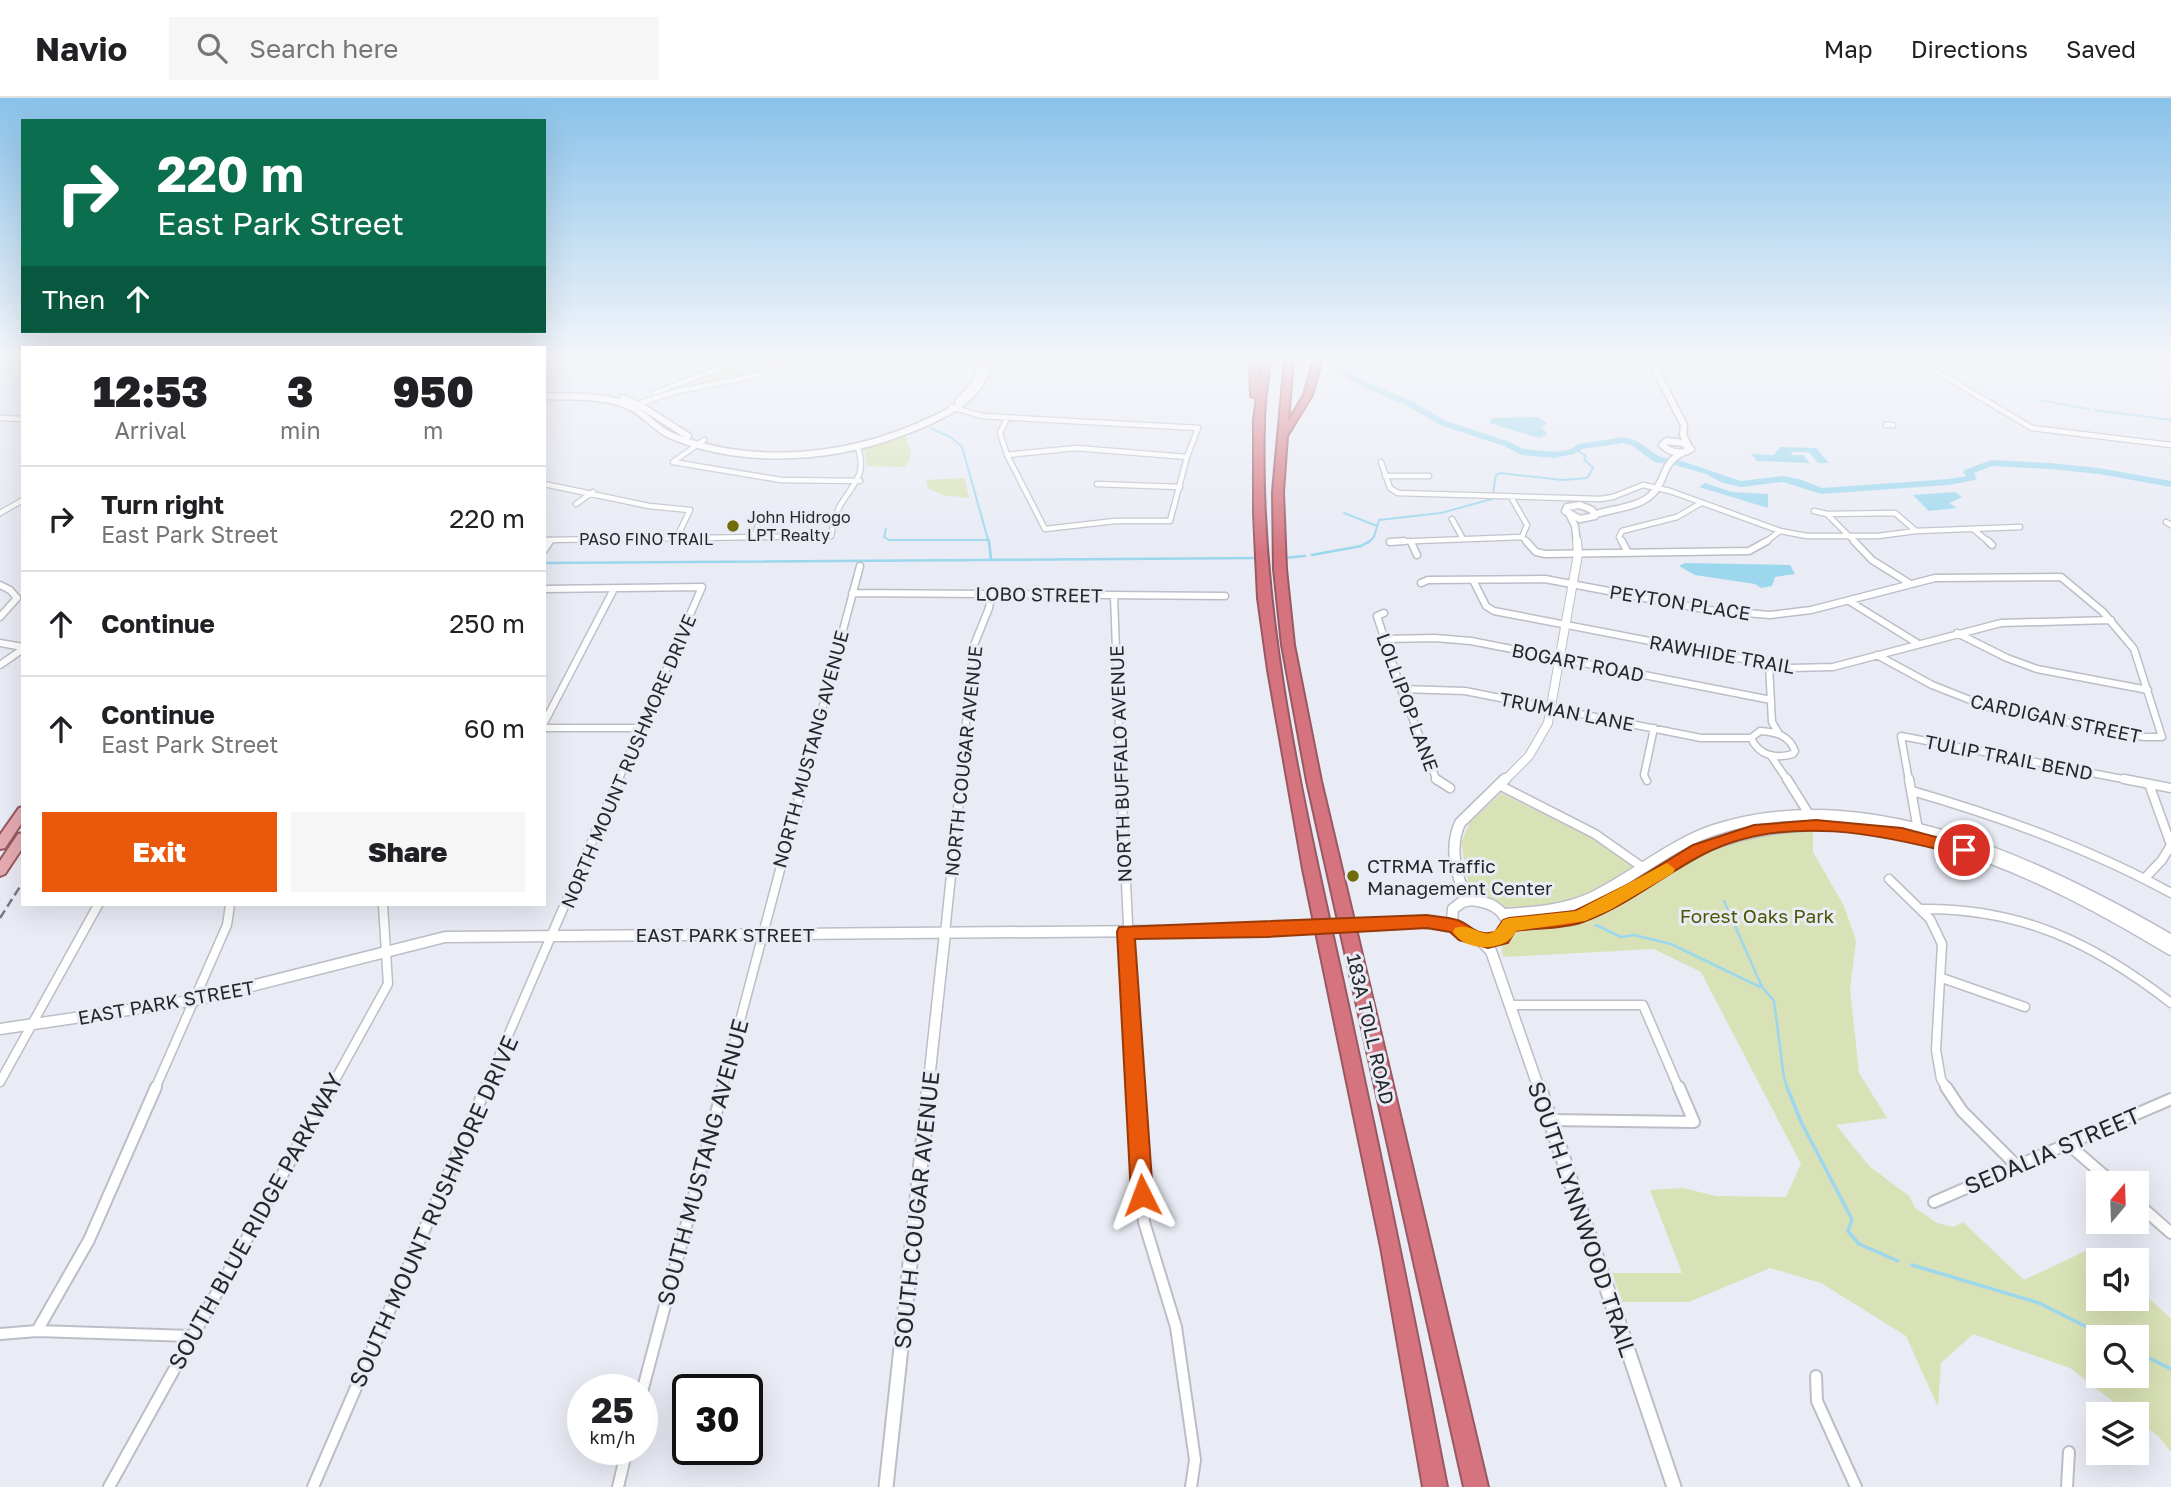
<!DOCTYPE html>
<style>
:root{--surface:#fff;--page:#f6f6f6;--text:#202124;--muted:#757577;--line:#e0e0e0;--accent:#ea580c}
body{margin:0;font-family:"Golos Text",sans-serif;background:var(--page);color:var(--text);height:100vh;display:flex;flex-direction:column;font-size:26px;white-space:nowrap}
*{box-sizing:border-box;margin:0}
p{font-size:23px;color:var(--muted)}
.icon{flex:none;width:38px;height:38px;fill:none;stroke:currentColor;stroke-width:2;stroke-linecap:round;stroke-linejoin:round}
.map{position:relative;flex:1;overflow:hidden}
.side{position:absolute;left:21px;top:248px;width:525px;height:560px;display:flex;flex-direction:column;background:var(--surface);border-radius:0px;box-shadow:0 7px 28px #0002}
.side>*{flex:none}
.top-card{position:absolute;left:21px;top:21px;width:525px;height:214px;border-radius:0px;box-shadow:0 7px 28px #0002;background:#0b6e4f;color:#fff;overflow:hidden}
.needle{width:46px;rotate:19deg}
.fabs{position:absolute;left:2086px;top:1073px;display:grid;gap:14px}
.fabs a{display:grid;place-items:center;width:63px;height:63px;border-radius:0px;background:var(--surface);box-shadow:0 7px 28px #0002;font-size:35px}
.speed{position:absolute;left:567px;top:1276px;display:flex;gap:14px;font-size:35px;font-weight:700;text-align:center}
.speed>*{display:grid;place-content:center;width:91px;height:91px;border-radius:50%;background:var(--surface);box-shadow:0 7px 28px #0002;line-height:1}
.speed small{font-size:18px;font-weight:400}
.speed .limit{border:4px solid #111;border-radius:10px;background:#fff;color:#111}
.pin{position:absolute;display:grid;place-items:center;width:60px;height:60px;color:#fff;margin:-30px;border:4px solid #fff;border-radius:50%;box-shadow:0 2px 7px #0007}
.me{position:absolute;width:77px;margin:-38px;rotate:357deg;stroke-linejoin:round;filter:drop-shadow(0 0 5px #0008)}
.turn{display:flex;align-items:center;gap:24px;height:147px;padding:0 21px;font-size:32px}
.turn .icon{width:91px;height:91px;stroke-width:2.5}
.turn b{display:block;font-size:49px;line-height:60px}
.then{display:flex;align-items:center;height:66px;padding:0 21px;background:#0003;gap:14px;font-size:26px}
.eta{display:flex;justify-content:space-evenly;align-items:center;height:119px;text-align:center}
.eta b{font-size:42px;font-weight:800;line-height:49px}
.action{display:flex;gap:14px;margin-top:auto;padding:14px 21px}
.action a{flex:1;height:80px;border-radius:0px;background:var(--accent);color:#fff;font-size:28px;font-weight:800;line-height:80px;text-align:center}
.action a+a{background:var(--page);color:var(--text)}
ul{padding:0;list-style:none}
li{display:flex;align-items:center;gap:21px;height:105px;padding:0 21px;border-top:2px solid var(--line)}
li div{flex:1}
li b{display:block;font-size:26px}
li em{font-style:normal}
header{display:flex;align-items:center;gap:42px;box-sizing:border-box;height:98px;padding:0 35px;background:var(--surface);border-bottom:2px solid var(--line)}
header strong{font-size:33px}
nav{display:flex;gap:38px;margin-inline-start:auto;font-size:24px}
.search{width:490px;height:63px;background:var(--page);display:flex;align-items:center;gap:18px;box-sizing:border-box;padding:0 24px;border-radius:0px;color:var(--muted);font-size:26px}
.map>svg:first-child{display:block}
</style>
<header>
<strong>Navio</strong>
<div class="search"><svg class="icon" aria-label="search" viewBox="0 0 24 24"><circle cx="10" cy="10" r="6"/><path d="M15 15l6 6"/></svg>Search here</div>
<nav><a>Map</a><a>Directions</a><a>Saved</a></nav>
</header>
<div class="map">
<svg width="2171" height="1389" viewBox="0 0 2171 1389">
<rect width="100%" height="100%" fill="#e9ebf5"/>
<path fill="#d9e2b6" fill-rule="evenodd" d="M 750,261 L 782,261 C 755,277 736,281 705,285 L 700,278 Z
M 905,336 L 911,355 L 906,369 L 867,368 L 864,351 Z
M 965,380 L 969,400 L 942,397 L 928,390 L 926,382 Z
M 1501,695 L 1594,740 L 1632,767 L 1632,771 L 1583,800 L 1552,808 L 1508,811 L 1480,798 L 1469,787 L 1461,745 L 1470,724 Z
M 1813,730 L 1813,754 L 1844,808 L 1856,843 L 1850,890 L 1859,975 L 1887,1020 L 1836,1027 L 1869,1068 L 1909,1098 L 1915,1110 L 1937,1125 L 1954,1129 L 1963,1124 L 2024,1182 L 2094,1149 L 2108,1162 L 2098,1162 L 2098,1200 L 2137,1200 L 2137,1189 L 2171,1221 L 2171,1354 L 2159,1339 L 2137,1322 L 2137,1316 L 2129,1316 L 2070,1270 L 1973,1236 L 1941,1265 L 1938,1309 L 1906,1238 L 1821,1185 L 1770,1170 L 1689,1204 L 1622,1204 L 1612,1175 L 1682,1175 L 1650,1092 L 1683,1090 L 1716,1098 L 1786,1099 L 1801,1066 L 1701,874 L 1654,851 L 1503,859 L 1501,847 L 1517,830 L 1568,824 L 1701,753 L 1742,738 ZM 2098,1239 L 2137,1239 L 2137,1278 L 2098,1278 Z"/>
<path fill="#9cd7ee" d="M 1537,319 L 1547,325 L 1542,329 L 1547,336 L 1540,340 L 1489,325 L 1492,320 Z
M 1780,349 L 1816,350 L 1829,365 L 1818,365 L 1809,354 L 1791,354 L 1792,357 L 1803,357 L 1810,365 L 1757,363 L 1751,356 L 1774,357 Z
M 1705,385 L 1732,394 L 1768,396 L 1768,410 L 1699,389 Z
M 1955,394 L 1962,399 L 1949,405 L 1957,410 L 1929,413 L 1913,397 Z
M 1685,465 L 1790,467 L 1795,476 L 1775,479 L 1772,488 L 1761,490 L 1755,486 L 1695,477 L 1679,468 Z"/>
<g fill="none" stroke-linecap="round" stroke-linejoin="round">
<path stroke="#9cd7ee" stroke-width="2" d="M 2040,302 L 2088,311
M 2095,312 L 2171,322
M 930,330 L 952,340 L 962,349 L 989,445
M 1344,415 L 1377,428
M 886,431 L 884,439 L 889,442 L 989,442
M 1368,445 L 1374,439 L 1379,422 L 1441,415 L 1492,401 L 1496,377 L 1500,375 L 1563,382 L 1587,380 L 1593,370 L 1584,361 L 1586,358 L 1578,353 L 1581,349"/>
<path stroke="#9cd7ee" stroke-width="2.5" d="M 989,443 L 991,461
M 1312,457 L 1361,448 L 1370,443
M 1283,460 L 1305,458
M 544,465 L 1258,460
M 1724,803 L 1762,889 L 1774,903 L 1784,980 L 1788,991
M 1596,827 L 1621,839 L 1634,837 L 1671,846 L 1760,889"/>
<path stroke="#9cd7ee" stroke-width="3.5" d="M 1787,989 L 1801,1024 L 1852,1121 L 1848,1133 L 1859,1146 L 1898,1163
M 1912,1167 L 2039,1205 L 2107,1239
M 2137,1254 L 2171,1271"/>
<path fill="#9cd7ee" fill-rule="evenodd" d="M 1318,261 L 1328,261 L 1365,283 L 1414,304 L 1446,323 L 1510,344 L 1523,351 L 1554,354 L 1568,352 L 1579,346 L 1623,339 L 1637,343 L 1660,359 L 1679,362 L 1741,383 L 1783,378 L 1799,381 L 1822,390 L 1949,381 L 1966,378 L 1963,374 L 1965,372 L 1991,362 L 2050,365 L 2099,370 L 2171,383 L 2171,389 L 2099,376 L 2050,371 L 1992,368 L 1974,375 L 1977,380 L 1975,382 L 1949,387 L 1821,396 L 1783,384 L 1741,389 L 1723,385 L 1706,376 L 1675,367 L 1654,364 L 1631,347 L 1623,345 L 1582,351 L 1574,356 L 1554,360 L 1521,357 L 1504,348 L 1440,327 L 1408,308 L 1359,287 Z"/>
<g stroke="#bcbec7" stroke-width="7">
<path id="minor-far3" d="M 1916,261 L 2032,330 L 2171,347
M 654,295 L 745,261
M 635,307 L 674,294 L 755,278 L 788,261
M 951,309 L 982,318 L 1198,330 L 1187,359 L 1170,423 L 1115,423 L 1045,431 L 1007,357 L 1000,335 L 1007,320
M 0,320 L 23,321
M 1886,327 L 1893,327
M 704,342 L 673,364 L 781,382 L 860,383
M 1007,357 L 1076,350 L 1187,359
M 1381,364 L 1390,390 L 1398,395 L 1600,401 L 1613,399 L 1643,387 L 1670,393 L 1780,433 L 1807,438 L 1878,438 L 1916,433 L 2020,429
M 1385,378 L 1429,378
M 544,386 L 649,408 L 690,412 L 676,441
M 1097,386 L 1180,389
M 1511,399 L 1527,427 L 1522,439 L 1528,445
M 576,406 L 593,394
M 1814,413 L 1827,416
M 0,415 L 23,402
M 1452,421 L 1463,441
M 2166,424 L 2171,427
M 1973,431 L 1990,445
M 753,441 L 760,422
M 544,442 L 831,438 C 833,426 835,416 841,406 C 854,385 867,376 858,350
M 1390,444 L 1522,439
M 549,445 L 551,442
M 1622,445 L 1619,439 L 1622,433 L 1677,419 L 1701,405
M 1764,445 L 1780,433
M 1856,445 L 1827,416 L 1895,415 L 1916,433"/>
</g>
<g stroke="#bcbec7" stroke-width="9">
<path id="minor-far2" d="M 1526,443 L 1536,454 L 1545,456 L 1749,453 L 1767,443
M 1622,443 L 1628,455
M 1854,443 L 1872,462 L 1909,485
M 1988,443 L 1992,447
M 1390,444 L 1404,443
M 1411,444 L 1417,457
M 544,452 L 550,443
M 1473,482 L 1486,508 L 1494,513 L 1790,570 L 1833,569 L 2001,525 L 2111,522
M 1421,485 L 1428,482 L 1545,481 L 1709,512 L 1770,517 L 1811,512 L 1935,480 L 2061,479 L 2103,514 L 2134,551 L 2162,639 L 2144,639 L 1988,609 L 1932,587 L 1877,557
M 0,487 L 10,492 L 17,500 L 0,519
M 544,491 L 702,489 L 618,683
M 852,495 L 1225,498
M 1114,498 L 1121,683
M 1849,503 L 1917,545
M 1384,515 L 1377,518 L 1401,591 L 1437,683
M 1957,535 L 2007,560 L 2037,571 L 2148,592
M 1383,541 L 1435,540 L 1471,543 L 1771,602
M 0,545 L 23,549
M 0,567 L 23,551
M 1769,567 L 1772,624 L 1778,634
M 1401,591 L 1465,593 L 1701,640 L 1751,640
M 544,625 L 614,491
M 544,630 L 643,630
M 1760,633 C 1776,634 1789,637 1795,653 L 1793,656 C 1776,661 1759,658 1751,640 Z
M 1771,658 L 1788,683
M 803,683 L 860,468
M 960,683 L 974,547 L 989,510 L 992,494
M 1647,683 L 1644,677 L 1654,630
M 1909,683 L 1901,638 L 2133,683"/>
</g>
<g stroke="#bcbec7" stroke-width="11">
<path id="minor-far1" d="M 1121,681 L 1136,991
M 1436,681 L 1450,690
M 1787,681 L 1812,721
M 1909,681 L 1918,732
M 2124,681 L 2171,690
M 1499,687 L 1595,736 L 1642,769
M 1912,693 C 2002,719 2089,750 2171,795
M 2145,780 L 2162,762 L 2171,747 L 2149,686
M 1889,781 L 1930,821 L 1942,846 L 1936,952 L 1941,981 L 1947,991
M 1460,784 L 1480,802
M 1922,811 C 2021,810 2094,845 2171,905
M 945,835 L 961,681
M 1942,880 L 2025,909
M 1511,907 L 1643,907 L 1679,991
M 0,984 L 98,807
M 155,991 L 227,827 L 230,807
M 330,991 L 388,886 L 383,807
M 485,991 L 619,681
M 722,991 L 804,681"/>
</g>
<g stroke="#bcbec7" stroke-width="14">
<path id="minor" d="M 1136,989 L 1144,1124 L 1176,1229 L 1195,1362 L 1191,1389
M 1946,989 L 1962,1013 L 2015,1066
M 1550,1022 L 1694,1024 L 1679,989
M 2069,1047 L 2113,1085
M 1934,1104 L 2171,1001
M 2137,1105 L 2171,1135
M 37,1233 L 89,1142 L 156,989
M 0,1236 L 37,1233 L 191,1238
M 1816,1278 L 1817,1303 L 1856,1389
M 642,1294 L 723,989
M 109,1389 L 331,989
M 313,1389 L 486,989
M 618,1389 L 627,1351
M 2067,1389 L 2069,1354"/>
</g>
<g stroke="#bcbec7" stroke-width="9">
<path id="tertiary-far3" d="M 1650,261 L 1684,327 L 1683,337 L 1688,347
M 544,298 C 573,299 606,296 633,310 C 647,318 657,332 672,338 C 749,369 841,361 916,329 C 952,314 980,301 991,261
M 623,300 L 641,308 L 688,338
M 958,304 L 977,283 L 982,261
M 1667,343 L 1683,345 L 1691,351 C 1681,357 1671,355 1662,347 Z
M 1580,407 L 1592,412 L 1595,418 L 1580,421 L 1565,413 L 1567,409 Z
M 1596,416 C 1612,411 1638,409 1650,398 C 1667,384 1660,365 1684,354
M 1570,418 L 1575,428 L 1577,445"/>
</g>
<g stroke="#bcbec7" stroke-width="10">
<path id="tertiary-far2" d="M 1504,683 L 1529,658 L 1548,625 L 1578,456 L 1577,443"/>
</g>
<g stroke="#bcbec7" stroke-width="13">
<path id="tertiary-far1" d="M 1460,784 C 1454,763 1451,745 1460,725 L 1505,681
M 1471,802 C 1489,804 1502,809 1509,827 L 1506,836 C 1486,848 1464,842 1452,822 L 1453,811 L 1462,804 Z
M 1505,816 C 1535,814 1566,812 1593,799 C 1634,779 1670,747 1714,732 C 1867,682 2042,767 2171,842
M 1417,824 L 1455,828
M 1509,827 C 1539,825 1569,824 1597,812 C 1634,795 1664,765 1702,750 C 1864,685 2034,769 2171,852
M 1480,842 L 1491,853 L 1539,991
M 0,931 L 196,902 L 445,839 L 1267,832
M 928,991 L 945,835"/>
</g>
<g stroke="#bcbec7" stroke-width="17">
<path id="tertiary" d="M 1539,989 L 1674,1389
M 886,1389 L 929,989"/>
</g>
<g stroke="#985962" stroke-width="4">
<path id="primary" d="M 23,709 L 23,723 L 5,750 L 0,751 L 0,737 L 19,710 Z
M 23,735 L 23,749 L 5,776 L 0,778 L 0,763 L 18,736 Z"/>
</g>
<g stroke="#985962" stroke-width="4">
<path id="motorway" d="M 1250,261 L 1258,261 L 1259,285 L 1262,261 L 1270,261 C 1268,282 1264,303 1264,324 C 1258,517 1304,706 1345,893 C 1381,1058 1415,1223 1447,1389 L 1423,1389 L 1381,1149 L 1303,771 L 1268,572 L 1258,500 L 1254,416 L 1254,322 L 1257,300 L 1251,298 Z
M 1285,261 L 1293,261 L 1288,324 L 1304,297 L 1314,261 L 1322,261 L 1312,297 L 1287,338 L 1283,394 L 1286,471 L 1294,547 L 1321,683 L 1488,1389 L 1464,1389 L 1307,683 L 1282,547 L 1274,471 L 1273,394 Z"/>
</g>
<use href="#minor-far3" stroke="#fff" stroke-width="4.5"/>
<use href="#minor-far2" stroke="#fff" stroke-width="6"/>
<use href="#minor-far1" stroke="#fff" stroke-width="8"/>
<use href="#minor" stroke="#fff" stroke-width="10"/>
<use href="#tertiary-far3" stroke="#fff" stroke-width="6"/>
<use href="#tertiary-far2" stroke="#fff" stroke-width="8"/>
<use href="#tertiary-far1" stroke="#fff" stroke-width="10"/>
<use href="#tertiary" stroke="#fff" stroke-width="13"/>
<use href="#primary" fill="#e6acb2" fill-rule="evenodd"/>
<use href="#motorway" fill="#d5747f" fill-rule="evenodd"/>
<path stroke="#797980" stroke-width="2.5" stroke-dasharray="9 4.5" stroke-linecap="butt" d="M 0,820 L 23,784"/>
<g stroke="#bcbec7" stroke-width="13" stroke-linecap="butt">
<path id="tertiary-bridge" d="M 1267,832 L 1417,824"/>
</g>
<use href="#tertiary-bridge" stroke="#fff" stroke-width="10"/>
</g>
<linearGradient id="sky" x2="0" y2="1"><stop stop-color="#89c2ea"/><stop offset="0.57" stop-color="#f5f6fa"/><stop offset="1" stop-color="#f5f6fa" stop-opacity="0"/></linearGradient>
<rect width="2171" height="456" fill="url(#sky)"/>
<path fill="#ea580c" stroke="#983908" stroke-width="2" d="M 1816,722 L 1902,730 L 1970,748 L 1972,752 L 1964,758 C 1882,736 1784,715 1704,756 C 1663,777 1627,808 1583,824 C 1563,831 1536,830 1515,833 L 1508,845 L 1488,850 L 1459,842 L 1450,834 L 1427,830 L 1267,839 L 1135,841 L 1153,1097 L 1150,1104 L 1142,1107 L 1134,1104 L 1131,1097 L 1117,834 L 1119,829 L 1427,817 C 1437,819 1448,819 1457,822 C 1472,827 1476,839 1495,834 L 1503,822 L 1509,820 L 1575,813 L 1629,786 L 1693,747 L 1754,727 Z"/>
<path fill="#f59e0b" d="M 1667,765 L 1675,771 L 1673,775 L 1610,812 L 1585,823 L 1516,833 C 1506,855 1465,854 1453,834 L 1455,830 C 1476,823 1487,851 1503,822 L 1509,820 L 1576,813 Z"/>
<g fill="#716c0a" stroke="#e9ebf5" stroke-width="2.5">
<circle cx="733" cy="428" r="7"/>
<circle cx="1353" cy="778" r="7"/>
</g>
<g text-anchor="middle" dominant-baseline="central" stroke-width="6" stroke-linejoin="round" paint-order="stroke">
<g font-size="16" fill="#27272b" stroke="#e9ebf5" text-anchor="start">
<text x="747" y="419">John Hidrogo<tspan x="747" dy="18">LPT Realty</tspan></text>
</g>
<g font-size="16" fill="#27272b" stroke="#e9ebf5">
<text x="646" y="441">PASO FINO TRAIL</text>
</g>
<g font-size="19" fill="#27272b" stroke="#e9ebf5">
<text transform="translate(1039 496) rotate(1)">LOBO STREET</text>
<text transform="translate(1680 504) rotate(9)">PEYTON PLACE</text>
<text transform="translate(1722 556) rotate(10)">RAWHIDE TRAIL</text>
<text transform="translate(1578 564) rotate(11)">BOGART ROAD</text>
<text transform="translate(1408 604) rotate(70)">LOLLIPOP LANE</text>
<text transform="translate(1567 613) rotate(11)">TRUMAN LANE</text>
<text transform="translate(2056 620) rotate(12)">CARDIGAN STREET</text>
<text transform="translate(810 651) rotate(-75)">NORTH MUSTANG AVENUE</text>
<text transform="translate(2009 659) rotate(11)">TULIP TRAIL BEND</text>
<text transform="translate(628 663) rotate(-67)">NORTH MOUNT RUSHMORE DRIVE</text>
<text transform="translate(963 663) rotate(-84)">NORTH COUGAR AVENUE</text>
<text transform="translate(1120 666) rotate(-92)">NORTH BUFFALO AVENUE</text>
<text x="725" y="836">EAST PARK STREET</text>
<text transform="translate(166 904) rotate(-10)">EAST PARK STREET</text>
<text transform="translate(1371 931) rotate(77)">183A TOLL ROAD</text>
</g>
<g font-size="19" fill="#27272b" stroke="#e9ebf5" text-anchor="start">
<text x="1367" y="767">CTRMA Traffic<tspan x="1367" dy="22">Management Center</tspan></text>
</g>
<g font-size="19" fill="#4d5602" stroke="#e9ebf5">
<text x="1757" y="817">Forest Oaks Park</text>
</g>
<g font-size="23" fill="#27272b" stroke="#e9ebf5">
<text transform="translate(2052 1052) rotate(-23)">SEDALIA STREET</text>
<text transform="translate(702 1064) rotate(-75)">SOUTH MUSTANG AVENUE</text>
<text transform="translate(916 1112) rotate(-84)">SOUTH COUGAR AVENUE</text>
<text transform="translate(433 1113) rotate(-66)">SOUTH MOUNT RUSHMORE DRIVE</text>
<text transform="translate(1583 1121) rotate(71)">SOUTH LYNNWOOD TRAIL</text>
<text transform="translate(255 1123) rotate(-61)">SOUTH BLUE RIDGE PARKWAY</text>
</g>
</g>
</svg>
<div class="fabs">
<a><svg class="needle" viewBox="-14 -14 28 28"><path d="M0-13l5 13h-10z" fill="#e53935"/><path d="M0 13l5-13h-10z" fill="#757577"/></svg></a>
<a><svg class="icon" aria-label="sound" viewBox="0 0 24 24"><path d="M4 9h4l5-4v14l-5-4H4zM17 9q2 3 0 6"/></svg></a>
<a><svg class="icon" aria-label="search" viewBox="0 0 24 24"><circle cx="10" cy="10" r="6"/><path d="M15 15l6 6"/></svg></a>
<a><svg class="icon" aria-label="layers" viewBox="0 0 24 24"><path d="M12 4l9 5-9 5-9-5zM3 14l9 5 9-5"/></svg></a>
</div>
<div class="speed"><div>25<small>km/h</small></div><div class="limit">30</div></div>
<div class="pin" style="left:1964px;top:752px;background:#d93025"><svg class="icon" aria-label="arrive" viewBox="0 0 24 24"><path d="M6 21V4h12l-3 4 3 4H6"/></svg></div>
<svg class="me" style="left:1142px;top:1097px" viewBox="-20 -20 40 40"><path d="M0-17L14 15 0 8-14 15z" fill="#ea580c" stroke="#fff" stroke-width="4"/></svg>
<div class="top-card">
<div class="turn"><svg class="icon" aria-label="right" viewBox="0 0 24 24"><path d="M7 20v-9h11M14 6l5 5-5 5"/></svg><div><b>220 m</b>East Park Street</div></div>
<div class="then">Then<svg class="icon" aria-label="ahead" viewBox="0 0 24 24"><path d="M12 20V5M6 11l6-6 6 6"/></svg></div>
</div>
<section class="side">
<div class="eta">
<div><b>12:53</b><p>Arrival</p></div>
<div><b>3</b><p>min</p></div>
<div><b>950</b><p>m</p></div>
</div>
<ul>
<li><svg class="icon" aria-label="right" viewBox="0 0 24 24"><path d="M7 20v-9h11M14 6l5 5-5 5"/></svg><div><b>Turn right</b><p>East Park Street</p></div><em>220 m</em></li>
<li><svg class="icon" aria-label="ahead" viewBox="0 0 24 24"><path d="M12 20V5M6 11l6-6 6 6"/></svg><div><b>Continue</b></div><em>250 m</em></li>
<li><svg class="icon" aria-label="ahead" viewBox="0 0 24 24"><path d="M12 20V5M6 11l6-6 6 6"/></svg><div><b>Continue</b><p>East Park Street</p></div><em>60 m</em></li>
</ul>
<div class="action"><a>Exit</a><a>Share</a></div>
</section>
</div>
